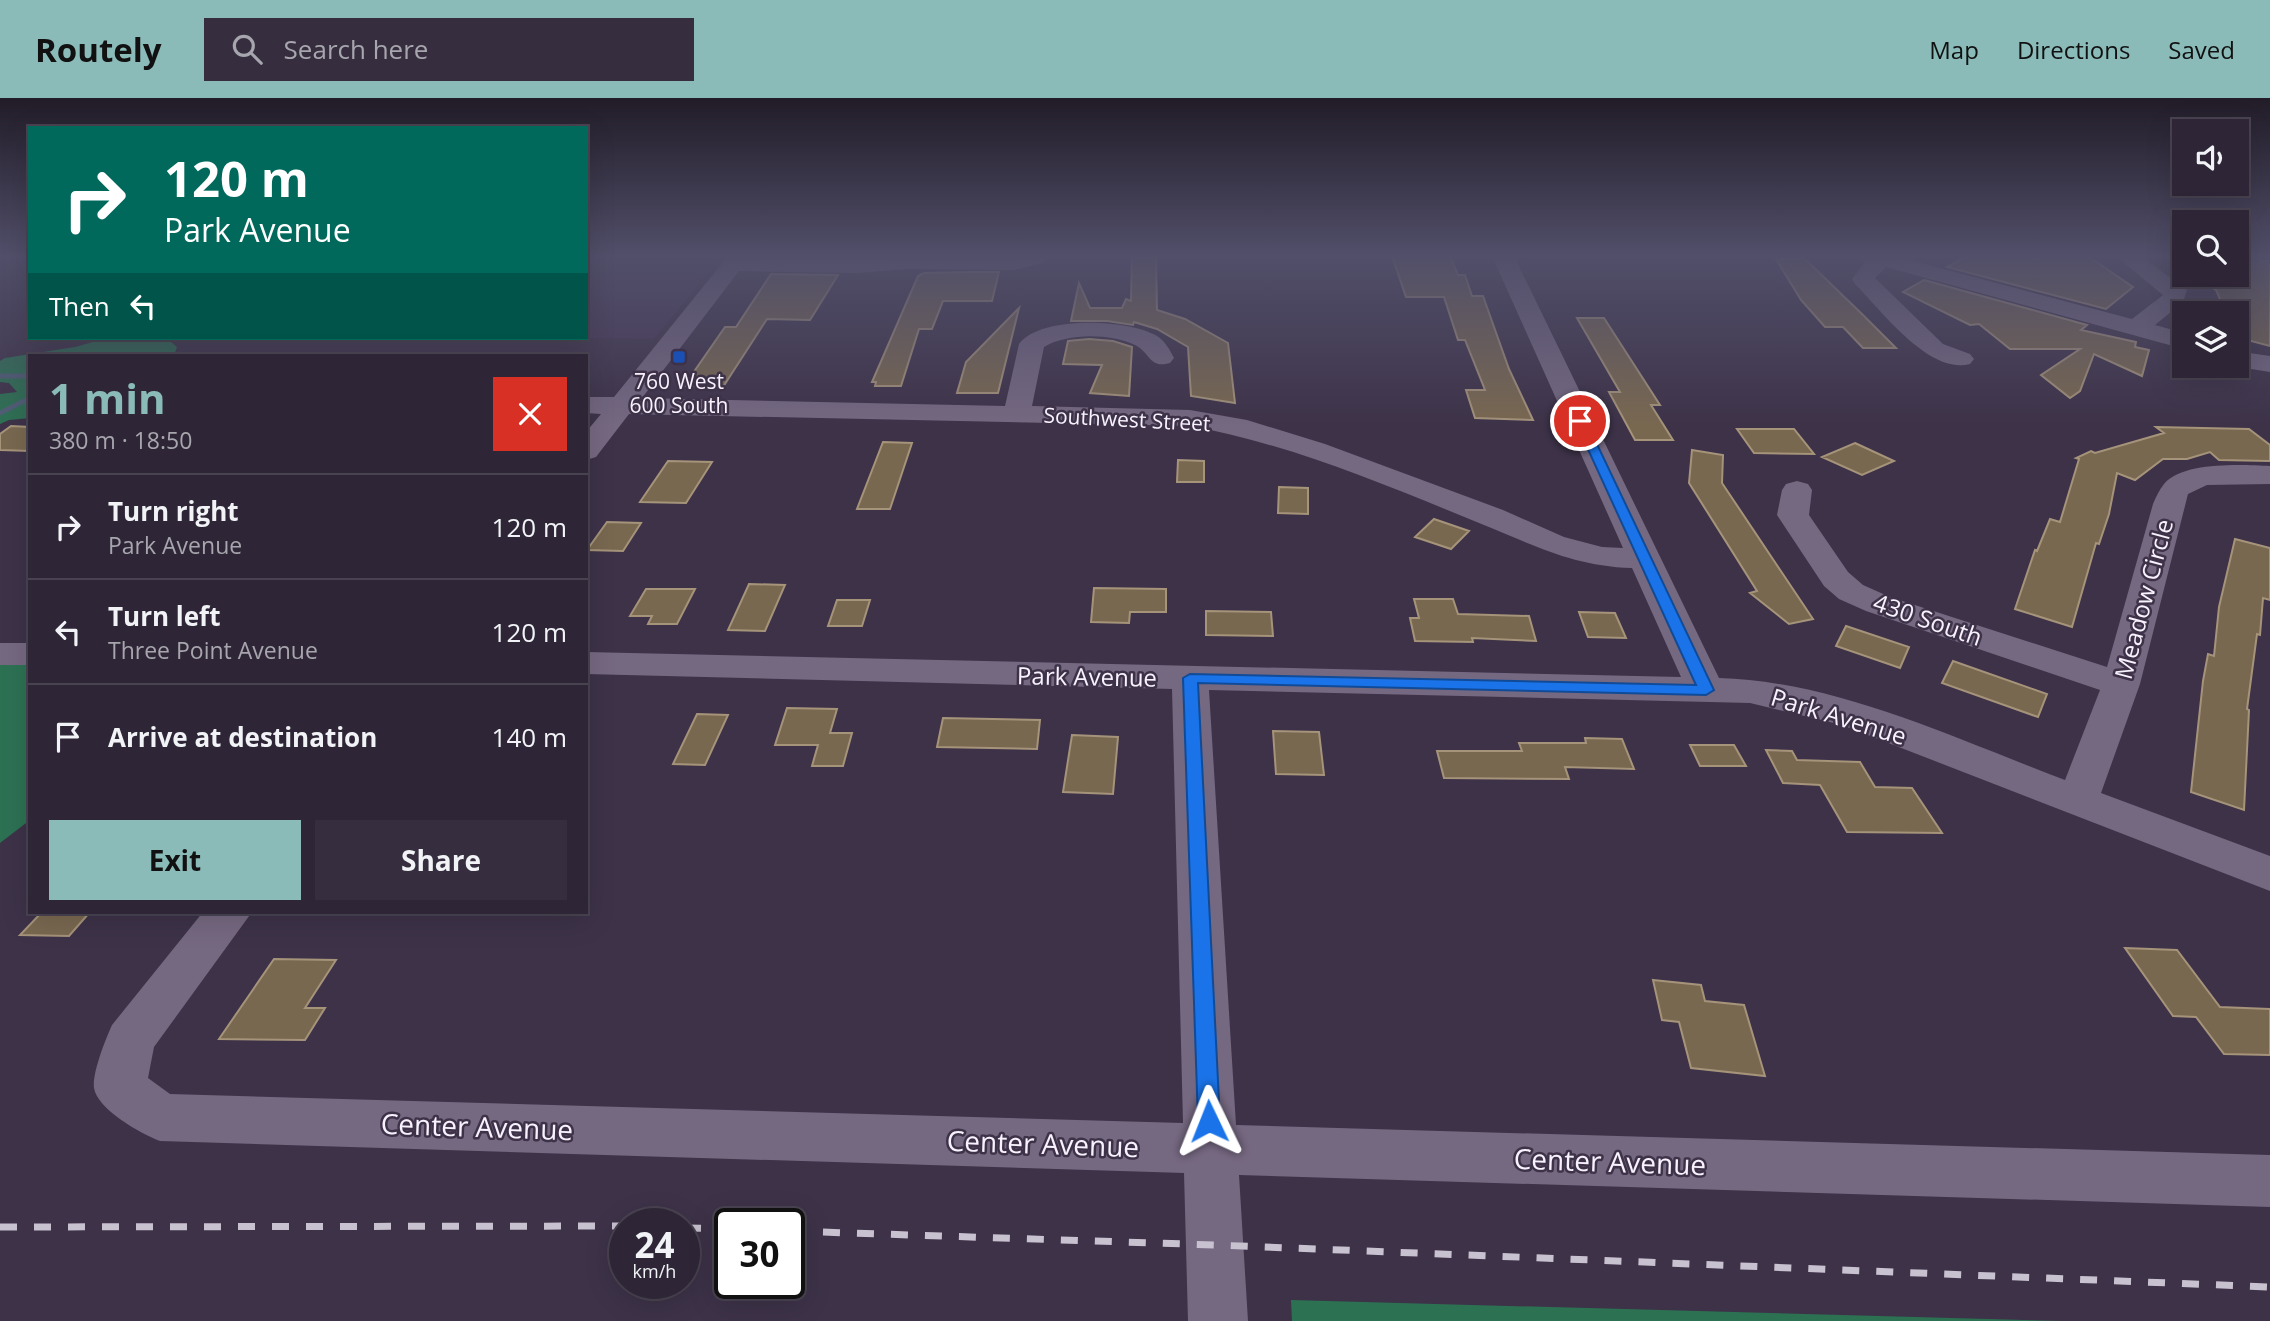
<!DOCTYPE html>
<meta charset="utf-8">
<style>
:root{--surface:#2e2636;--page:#362e3e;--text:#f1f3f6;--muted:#a7a5ad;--line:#494351;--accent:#8bbbb9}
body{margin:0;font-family:"Open Sans",sans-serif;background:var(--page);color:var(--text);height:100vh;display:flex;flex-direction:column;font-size:26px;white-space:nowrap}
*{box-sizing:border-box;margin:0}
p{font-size:23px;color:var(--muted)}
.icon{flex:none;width:38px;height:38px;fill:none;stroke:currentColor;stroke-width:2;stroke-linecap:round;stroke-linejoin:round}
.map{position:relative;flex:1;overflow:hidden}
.sheet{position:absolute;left:28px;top:256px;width:560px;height:560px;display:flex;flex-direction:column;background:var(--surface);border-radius:0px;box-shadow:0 7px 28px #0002,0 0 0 2px var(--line)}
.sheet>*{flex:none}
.hud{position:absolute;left:28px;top:28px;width:560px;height:214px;border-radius:0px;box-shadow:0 7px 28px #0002,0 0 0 2px var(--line);background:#00695c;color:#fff;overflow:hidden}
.tools{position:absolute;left:2172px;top:21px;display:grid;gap:14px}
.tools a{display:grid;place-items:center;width:77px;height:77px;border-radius:0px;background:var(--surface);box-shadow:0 7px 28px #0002,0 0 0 2px var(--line);font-size:35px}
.speed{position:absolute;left:609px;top:1110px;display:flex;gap:14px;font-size:35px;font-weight:700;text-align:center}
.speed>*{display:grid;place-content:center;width:91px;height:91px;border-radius:50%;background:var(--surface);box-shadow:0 7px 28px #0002,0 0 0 2px var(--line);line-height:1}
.speed small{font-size:18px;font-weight:400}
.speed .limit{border:4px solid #111;border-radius:10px;background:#fff;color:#111}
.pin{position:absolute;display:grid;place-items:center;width:60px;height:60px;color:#fff;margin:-30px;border:4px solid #fff;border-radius:50%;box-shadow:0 2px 7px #0007}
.me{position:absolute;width:77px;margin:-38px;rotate:358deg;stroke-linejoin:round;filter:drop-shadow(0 0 5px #0008)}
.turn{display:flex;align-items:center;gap:24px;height:147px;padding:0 21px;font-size:32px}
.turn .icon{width:91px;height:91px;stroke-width:2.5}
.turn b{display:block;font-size:49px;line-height:60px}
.then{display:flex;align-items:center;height:66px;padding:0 21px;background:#0003;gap:14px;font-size:26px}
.round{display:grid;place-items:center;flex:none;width:74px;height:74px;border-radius:0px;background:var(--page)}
.overview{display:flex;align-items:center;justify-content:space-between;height:119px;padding:0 21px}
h1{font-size:42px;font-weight:700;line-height:52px;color:var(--accent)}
.action{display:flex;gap:14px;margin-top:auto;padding:14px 21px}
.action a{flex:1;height:80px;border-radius:0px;background:var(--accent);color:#111;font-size:28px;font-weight:700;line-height:80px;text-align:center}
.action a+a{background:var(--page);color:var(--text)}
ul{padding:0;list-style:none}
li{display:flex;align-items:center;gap:21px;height:105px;padding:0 21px;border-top:2px solid var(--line)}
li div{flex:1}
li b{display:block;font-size:26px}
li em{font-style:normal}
header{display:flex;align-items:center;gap:42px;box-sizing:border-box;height:98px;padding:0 35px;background:var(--accent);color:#111}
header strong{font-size:33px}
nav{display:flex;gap:38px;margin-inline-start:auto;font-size:24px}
.search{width:490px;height:63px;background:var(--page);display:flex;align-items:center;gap:18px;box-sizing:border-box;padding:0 24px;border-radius:0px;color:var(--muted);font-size:26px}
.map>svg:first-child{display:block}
</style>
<header>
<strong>Routely</strong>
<div class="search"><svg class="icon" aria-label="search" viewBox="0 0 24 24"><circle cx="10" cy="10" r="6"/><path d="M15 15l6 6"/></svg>Search here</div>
<nav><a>Map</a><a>Directions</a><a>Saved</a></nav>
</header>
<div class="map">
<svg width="2270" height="1223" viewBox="0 0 2270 1223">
<rect width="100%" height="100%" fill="#3d3248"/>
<path fill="#453653" d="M 586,158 L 722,158 L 654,241 L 570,240 L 586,240 Z"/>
<path fill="#2d7153" d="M 107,240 L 166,240 L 177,249 L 174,257 L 30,257 L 30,320 L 9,322 L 0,326 L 0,296 L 17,294 L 9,285 L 0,284 L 0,263 L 5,260 L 75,249 Z
M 0,562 L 30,568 L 30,722 L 0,745 Z
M 1291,1202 L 2062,1223 L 1292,1223 Z"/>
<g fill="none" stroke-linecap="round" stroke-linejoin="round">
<path stroke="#4f5f76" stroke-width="5" d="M 0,278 L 30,278
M 0,315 L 30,300"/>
</g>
<path fill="#796850" stroke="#a5937a" stroke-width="2" d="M 1392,158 L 1450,158 L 1458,177 L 1465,177 L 1472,198 L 1483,198 L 1509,271 L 1533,322 L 1475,320 L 1466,292 L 1485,292 L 1465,242 L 1458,242 L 1444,199 L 1406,199 Z
M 1967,158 L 2088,158 L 2133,189 L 2106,211 L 1947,169 Z
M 2236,158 L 2252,158 L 2262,163 L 2270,163 L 2270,248 L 2236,239 L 2236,215 L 2226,215 L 2216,192 L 2192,177 L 2236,177 Z
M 1132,159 L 1156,159 L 1157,212 L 1185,221 L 1228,245 L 1235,305 L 1191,298 L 1188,249 L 1157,231 L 1134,224 L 1133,227 L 1107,223 L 1071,223 L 1079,185 L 1090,210 L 1122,210 L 1126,201 L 1131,203 Z
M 1803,159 L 1863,217 L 1896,250 L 1863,250 L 1843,229 L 1825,229 L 1801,202 L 1776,161 Z
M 972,174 L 999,174 L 992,203 L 943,203 L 932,231 L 919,231 L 901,288 L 875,288 L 876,284 L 872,284 L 918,178 L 924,175 Z
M 771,176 L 838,177 L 810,222 L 767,221 L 723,289 L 684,288 L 725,229 L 736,229 Z
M 1924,182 L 2087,227 L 2081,232 L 2136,244 L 2135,249 L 2149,252 L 2142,278 L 2094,256 L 2080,293 L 2070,300 L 2041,277 L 2080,251 L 2010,251 L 1979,226 L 1970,227 L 1903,194 Z
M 1019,210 L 998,295 L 957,295 L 966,264 Z
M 1577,220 L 1604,220 L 1660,307 L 1651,307 L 1673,342 L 1635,342 L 1609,294 L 1620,294 Z
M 1089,241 L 1113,243 L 1132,249 L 1129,298 L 1090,295 L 1102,267 L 1063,266 L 1068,243 Z
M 11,328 L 30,329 L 30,353 L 0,352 L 0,336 Z
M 2156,329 L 2249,331 L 2270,347 L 2270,363 L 2219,362 L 2210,354 L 2187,361 L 2163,361 L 2135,382 L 2117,375 L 2109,416 L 2099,446 L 2096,445 L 2072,529 L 2015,511 L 2035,452 L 2037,453 L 2050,421 L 2060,424 L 2079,361 L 2076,360 L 2091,353 L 2095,355 L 2164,335 Z
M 1737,331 L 1794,331 L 1814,356 L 1754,355 Z
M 883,344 L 912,345 L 890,411 L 857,411 Z
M 1855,345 L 1894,363 L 1862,377 L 1822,359 Z
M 1692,352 L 1723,357 L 1722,385 L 1813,521 L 1789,526 L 1750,495 L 1757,493 L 1689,385 Z
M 1178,362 L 1204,363 L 1204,384 L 1177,384 Z
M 668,363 L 712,364 L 686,405 L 640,404 Z
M 1279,389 L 1308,390 L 1308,416 L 1278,415 Z
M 1434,421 L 1469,433 L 1451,451 L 1415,439 Z
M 607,424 L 641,425 L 623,453 L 587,452 Z
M 2235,441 L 2270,450 L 2270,502 L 2263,500 L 2260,537 L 2257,536 L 2247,611 L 2249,612 L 2244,712 L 2191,694 L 2203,583 L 2208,556 L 2214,558 L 2219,509 Z
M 749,486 L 785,487 L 765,533 L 728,532 Z
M 1094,490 L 1166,491 L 1166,514 L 1130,514 L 1129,525 L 1091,524 Z
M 646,491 L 695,491 L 677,526 L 648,526 L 652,518 L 630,518 Z
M 1414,501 L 1453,501 L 1458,516 L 1529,518 L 1536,543 L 1472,540 L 1473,544 L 1415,543 L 1410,520 L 1419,520 Z
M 837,502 L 870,502 L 862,528 L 828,528 Z
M 1206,513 L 1271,514 L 1273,538 L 1206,537 Z
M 1579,514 L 1615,515 L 1626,540 L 1588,539 Z
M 1846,528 L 1909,549 L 1900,570 L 1836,548 Z
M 1953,563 L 2047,596 L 2038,619 L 1942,585 Z
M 787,610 L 837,611 L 830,635 L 852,635 L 843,668 L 812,668 L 818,647 L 775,647 Z
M 697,616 L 728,617 L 705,667 L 673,666 Z
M 943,620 L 1040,622 L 1037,651 L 937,649 Z
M 1273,633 L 1319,634 L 1324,677 L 1276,676 Z
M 1072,637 L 1118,639 L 1113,696 L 1063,694 Z
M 1585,640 L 1622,641 L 1634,671 L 1565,669 L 1569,681 L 1444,680 L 1437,653 L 1522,653 L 1519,645 L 1586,645 Z
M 1690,647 L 1734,647 L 1746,668 L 1700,668 Z
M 1766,652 L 1792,653 L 1797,662 L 1860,664 L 1875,689 L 1912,690 L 1942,735 L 1847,734 L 1820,687 L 1783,685 Z
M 42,814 L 90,814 L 69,838 L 20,837 Z
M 2125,850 L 2177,852 L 2220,909 L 2270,911 L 2270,957 L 2224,956 L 2196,919 L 2173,918 Z
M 274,861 L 336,862 L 305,910 L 325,910 L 305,942 L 219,941 Z
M 1653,882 L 1701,887 L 1705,903 L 1744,907 L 1765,978 L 1691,970 L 1679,924 L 1662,922 Z"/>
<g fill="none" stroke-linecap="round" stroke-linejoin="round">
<path fill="#756881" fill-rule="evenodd" d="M 728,158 L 857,161 L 901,158 L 1048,159 L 1045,164 L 1014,172 L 906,171 L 857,175 L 739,173 L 642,300 L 1005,308 L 1019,246 C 1040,217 1129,221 1157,238 C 1165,243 1170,252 1174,260 L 1170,265 C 1149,271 1151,255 1135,247 C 1111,235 1066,235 1044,249 L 1032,308 L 1190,312 L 1247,322 L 1325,346 L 1503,412 L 1564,439 L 1602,449 L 1623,450 L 1492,158 L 1514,158 L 1719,580 C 1836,583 1956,641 2065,682 L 2100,592 L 1866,513 L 1839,501 L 1824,488 L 1777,417 L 1782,392 L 1786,386 L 1797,383 L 1808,386 L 1812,392 L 1809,417 L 1848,474 L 1863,487 L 1890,499 L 2107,569 L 2153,406 C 2156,399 2159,392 2164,386 C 2184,363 2242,367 2270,368 L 2270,386 L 2207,387 L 2188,396 L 2140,586 L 2101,695 L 2270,758 L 2270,793 L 1842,627 L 1750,605 L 1209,592 L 1236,1027 L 2270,1057 L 2270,1109 L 1239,1077 L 1248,1223 L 1188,1223 L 1184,1075 L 160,1043 C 141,1036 97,1011 94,990 C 92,975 106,940 112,927 L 203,814 L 252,814 L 154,949 L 148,980 L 170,996 L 1183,1025 L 1172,591 L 586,576 L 586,554 L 1681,579 L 1632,470 C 1572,468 1534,447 1479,425 C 1386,387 1290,346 1190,328 L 629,316 L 596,359 L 586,362 L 586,334 L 601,316 L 586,315 L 586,299 L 614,299 Z
M 1856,158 L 1895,158 L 2132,221 L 2163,197 L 2116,158 L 2141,158 L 2187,192 L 2183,204 L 2155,227 L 2184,235 L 2184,251 L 1886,169 L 1875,180 L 1943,246 L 1970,256 L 1974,261 L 1970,266 C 1929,277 1881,212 1855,186 L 1852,181 L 1865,164 Z
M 2236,253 L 2270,258 L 2270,274 L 2232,268 L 2236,268 Z
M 0,545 L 30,545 L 30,567 L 0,567 Z"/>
<path stroke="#c8c1cf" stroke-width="7" stroke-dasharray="17 17" stroke-linecap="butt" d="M 0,1129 L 625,1128
M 684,1130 L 730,1131
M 789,1133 L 1215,1147 L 2270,1189"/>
</g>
<linearGradient id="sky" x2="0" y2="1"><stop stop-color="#221c28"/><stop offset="0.48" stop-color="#514f6a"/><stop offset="1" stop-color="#514f6a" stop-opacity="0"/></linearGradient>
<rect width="2270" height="329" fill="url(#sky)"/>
<path fill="#1a73e8" stroke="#114b97" stroke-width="2" d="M 1580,320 L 1586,323 L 1714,592 L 1706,597 L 1198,585 L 1220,1023 L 1217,1030 L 1209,1033 L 1201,1030 L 1198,1023 L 1183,580 L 1190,576 L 1696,587 L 1575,323 Z"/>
<rect fill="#1a4fb4" stroke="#3d3248" stroke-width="2.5" x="672" y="252" width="14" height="14" rx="3.5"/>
<g text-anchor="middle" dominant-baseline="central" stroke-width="5" stroke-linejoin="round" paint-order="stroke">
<g font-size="21" fill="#f8f2fe" stroke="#3d3248">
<text x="679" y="283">760 West<tspan x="679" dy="24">600 South</tspan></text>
</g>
<g font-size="21" fill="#f8f2fe" stroke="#3d3248">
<text transform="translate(1127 321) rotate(3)">Southwest Street</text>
</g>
<g font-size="24" fill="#f8f2fe" stroke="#3d3248">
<text transform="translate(2143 501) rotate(-75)">Meadow Circle</text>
<text transform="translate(1928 521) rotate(19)">430 South</text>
<text transform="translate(1087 578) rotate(1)">Park Avenue</text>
<text transform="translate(1839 618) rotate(17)">Park Avenue</text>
</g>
<g font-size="28" fill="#f8f2fe" stroke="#3d3248">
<text transform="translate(477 1028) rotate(2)">Center Avenue</text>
<text transform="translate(1043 1045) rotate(2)">Center Avenue</text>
<text transform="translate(1610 1063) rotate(2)">Center Avenue</text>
</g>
</g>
</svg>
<div class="tools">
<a><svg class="icon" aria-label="sound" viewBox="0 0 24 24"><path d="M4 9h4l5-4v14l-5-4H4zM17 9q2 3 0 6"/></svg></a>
<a><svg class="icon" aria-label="search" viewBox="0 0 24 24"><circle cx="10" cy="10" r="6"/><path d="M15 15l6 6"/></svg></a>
<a><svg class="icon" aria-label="layers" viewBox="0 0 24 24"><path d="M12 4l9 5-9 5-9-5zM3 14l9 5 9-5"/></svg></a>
</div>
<div class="speed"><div>24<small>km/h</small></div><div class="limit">30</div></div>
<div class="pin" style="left:1580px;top:323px;background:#d93025"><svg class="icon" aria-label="arrive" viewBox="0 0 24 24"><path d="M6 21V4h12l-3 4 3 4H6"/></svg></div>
<svg class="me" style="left:1209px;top:1023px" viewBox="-20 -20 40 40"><path d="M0-17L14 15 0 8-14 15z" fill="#1a73e8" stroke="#fff" stroke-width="4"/></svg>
<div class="hud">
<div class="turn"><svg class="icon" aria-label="right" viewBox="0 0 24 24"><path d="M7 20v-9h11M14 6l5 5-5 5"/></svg><div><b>120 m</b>Park Avenue</div></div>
<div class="then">Then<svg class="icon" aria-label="left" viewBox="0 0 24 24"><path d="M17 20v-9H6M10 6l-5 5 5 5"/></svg></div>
</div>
<section class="sheet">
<div class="overview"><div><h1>1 min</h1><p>380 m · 18:50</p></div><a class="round" style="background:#d93025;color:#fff"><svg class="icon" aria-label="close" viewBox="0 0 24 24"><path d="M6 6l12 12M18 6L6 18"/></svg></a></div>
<ul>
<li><svg class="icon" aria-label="right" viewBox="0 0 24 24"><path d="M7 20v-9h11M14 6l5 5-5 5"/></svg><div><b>Turn right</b><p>Park Avenue</p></div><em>120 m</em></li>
<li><svg class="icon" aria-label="left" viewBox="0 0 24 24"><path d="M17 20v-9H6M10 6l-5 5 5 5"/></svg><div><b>Turn left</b><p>Three Point Avenue</p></div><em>120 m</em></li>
<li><svg class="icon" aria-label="arrive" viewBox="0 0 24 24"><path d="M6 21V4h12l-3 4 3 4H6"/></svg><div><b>Arrive at destination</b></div><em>140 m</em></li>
</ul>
<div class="action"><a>Exit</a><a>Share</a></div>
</section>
</div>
